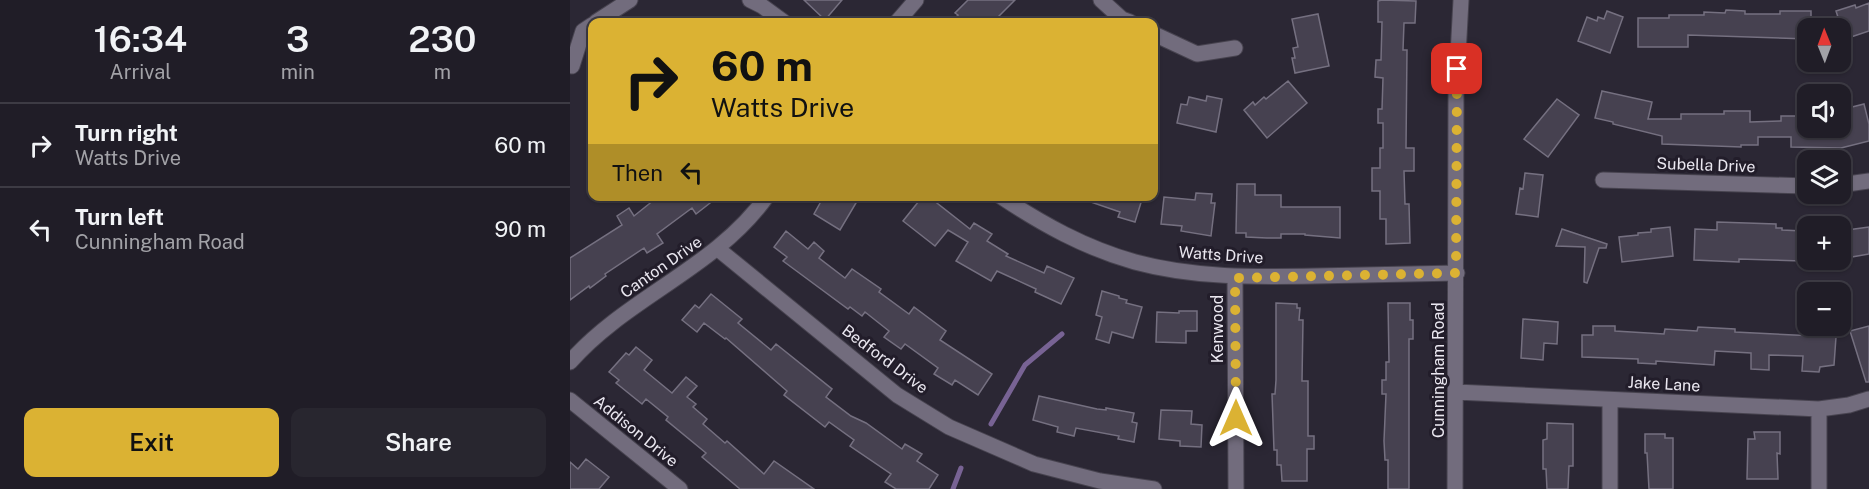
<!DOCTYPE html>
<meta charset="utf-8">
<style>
:root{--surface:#201d27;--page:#28262f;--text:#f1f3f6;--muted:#a2a2a7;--line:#3d3b44;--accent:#dbb233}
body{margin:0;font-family:"Public Sans",sans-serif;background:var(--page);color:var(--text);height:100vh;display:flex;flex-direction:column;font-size:22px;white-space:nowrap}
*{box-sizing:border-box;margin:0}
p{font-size:20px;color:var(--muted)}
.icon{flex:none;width:33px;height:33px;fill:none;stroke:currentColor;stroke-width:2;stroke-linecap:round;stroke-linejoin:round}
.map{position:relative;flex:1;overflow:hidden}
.sheet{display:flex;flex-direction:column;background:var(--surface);width:570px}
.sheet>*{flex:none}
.top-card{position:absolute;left:18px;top:18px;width:570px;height:183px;border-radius:12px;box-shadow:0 2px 4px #0004,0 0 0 2px var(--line);background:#dbb233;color:#111;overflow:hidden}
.needle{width:39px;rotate:359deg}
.controls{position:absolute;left:1227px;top:18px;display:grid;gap:12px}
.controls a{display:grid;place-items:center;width:54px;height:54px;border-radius:12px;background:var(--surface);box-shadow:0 2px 4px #0004,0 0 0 2px var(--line);font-size:30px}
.pin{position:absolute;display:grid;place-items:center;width:51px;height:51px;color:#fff;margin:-26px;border-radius:12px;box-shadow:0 3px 9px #0006}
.me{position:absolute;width:66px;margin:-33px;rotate:0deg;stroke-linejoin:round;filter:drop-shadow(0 0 4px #0008)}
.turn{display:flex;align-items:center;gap:21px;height:126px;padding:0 24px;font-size:27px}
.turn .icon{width:78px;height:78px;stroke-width:2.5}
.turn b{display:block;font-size:42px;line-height:51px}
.then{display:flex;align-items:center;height:57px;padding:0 24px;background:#0003;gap:12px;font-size:22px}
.eta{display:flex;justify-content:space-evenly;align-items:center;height:102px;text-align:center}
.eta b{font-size:36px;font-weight:600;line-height:42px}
.button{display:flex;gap:12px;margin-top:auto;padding:12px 24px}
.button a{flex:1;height:69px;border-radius:12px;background:var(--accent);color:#111;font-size:24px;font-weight:600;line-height:69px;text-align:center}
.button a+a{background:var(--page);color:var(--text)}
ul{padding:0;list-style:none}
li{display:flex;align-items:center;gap:18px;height:84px;padding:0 24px;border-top:2px solid var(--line)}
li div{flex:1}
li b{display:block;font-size:22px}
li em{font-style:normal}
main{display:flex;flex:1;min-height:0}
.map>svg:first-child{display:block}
</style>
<main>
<section class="sheet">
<div class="eta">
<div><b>16:34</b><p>Arrival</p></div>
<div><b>3</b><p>min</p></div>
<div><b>230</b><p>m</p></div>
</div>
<ul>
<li><svg class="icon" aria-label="right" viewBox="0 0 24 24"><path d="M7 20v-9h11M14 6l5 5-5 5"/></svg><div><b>Turn right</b><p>Watts Drive</p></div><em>60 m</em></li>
<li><svg class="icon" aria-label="left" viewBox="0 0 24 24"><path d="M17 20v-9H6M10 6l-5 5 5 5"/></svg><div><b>Turn left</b><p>Cunningham Road</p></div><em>90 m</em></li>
</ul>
<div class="button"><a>Exit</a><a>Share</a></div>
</section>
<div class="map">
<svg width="1299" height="489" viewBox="0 0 1299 489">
<rect width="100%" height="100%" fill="#2b2734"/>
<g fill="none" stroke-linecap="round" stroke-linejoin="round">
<path stroke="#786394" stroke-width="5" d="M 421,424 L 455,365 L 492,334
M 383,489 L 391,468"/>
</g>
<path fill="#464150" stroke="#757080" stroke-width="1.5" d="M 234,0 L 272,0 L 255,20 Z
M 398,0 L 445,0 L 423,22 L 381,22 L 388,15 L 385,13 Z
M 812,0 L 846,1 L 845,23 L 834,23 L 833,50 L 837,50 L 836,148 L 844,148 L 844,171 L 834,171 L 835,204 L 839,204 L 840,243 L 816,244 L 816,219 L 810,219 L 810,191 L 802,191 L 802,168 L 810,168 L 810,148 L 813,148 L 813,123 L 808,123 L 808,109 L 812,109 L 813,78 L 805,77 L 806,60 L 811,60 L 812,22 L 808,22 L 808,1 Z
M 1299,3 L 1299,31 L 1275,39 L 1266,11 L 1285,5 L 1286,8 Z
M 1156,10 L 1175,11 L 1175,14 L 1210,14 L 1210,11 L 1241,11 L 1241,28 L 1238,28 L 1238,39 L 1118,35 L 1118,47 L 1068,47 L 1068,18 L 1099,18 L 1099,15 L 1134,15 L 1134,12 L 1155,13 Z
M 1037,11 L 1053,17 L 1040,53 L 1008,41 L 1017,17 L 1027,21 L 1028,17 L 1034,19 Z
M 748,14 L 759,66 L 725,73 L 722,58 L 725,58 L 723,48 L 728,47 L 722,19 Z
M 718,81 L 737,103 L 697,138 L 674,110 L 683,102 L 685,105 L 694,97 L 696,99 Z
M 1032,91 L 1082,102 L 1078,119 L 1111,119 L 1111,114 L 1154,114 L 1154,111 L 1180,111 L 1180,122 L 1211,121 L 1211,116 L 1238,116 L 1238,128 L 1270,128 L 1270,110 L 1294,104 L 1299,124 L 1299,141 L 1271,148 L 1221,147 L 1221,137 L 1188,137 L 1188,145 L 1171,145 L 1171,147 L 1092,144 L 1092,136 L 1043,124 L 1043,122 L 1025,118 Z
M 637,96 L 652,99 L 646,132 L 607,123 L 611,104 L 617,105 L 619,97 L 636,101 Z
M 987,99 L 1009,115 L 978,157 L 954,139 Z
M 955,173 L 973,175 L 968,217 L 946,214 L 950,188 L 953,189 Z
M 667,184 L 685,184 L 685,195 L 711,195 L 711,207 L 770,207 L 770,238 L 735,235 L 735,234 L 711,234 L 711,238 L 697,238 L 676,237 L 676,233 L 666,233 Z
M 626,193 L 642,194 L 641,203 L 645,203 L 641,236 L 611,231 L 612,226 L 591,224 L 594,197 L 625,200 Z
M 89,196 L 149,196 L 126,214 L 122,208 L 87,234 L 93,243 L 77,253 L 74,248 L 35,274 L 36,276 L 20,288 L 19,286 L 0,300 L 0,258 L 52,225 L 47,216 L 59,208 L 64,216 Z
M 254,196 L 275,196 L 286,203 L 270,230 L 244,214 Z
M 353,196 L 372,196 L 367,203 L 400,229 L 404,223 L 422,234 L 417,241 L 438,254 L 436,256 L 474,273 L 477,266 L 504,278 L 491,304 L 465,292 L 466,289 L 427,271 L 421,281 L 386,261 L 398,242 L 378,230 L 365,246 L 333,221 Z
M 512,196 L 573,196 L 565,222 L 548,217 L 550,212 L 512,199 Z
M 1147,222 L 1206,224 L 1206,228 L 1212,228 L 1212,230 L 1233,231 L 1232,261 L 1169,259 L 1169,262 L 1124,260 L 1125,229 L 1147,230 Z
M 1100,227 L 1103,256 L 1052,262 L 1049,237 L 1068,235 L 1068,233 L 1081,232 L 1081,229 Z
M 1299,227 L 1299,254 L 1270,259 L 1270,231 Z
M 992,229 L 1037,244 L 1036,248 L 1029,248 L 1017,283 L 1014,282 L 1015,247 L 986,246 Z
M 216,231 L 238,249 L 244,242 L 254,251 L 249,258 L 275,278 L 282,269 L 311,289 L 309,292 L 339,314 L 344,307 L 376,331 L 370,340 L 422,374 L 408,395 L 385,380 L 382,385 L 364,374 L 368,368 L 335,344 L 331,349 L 314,337 L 319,331 L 295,312 L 292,316 L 280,307 L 278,309 L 213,261 L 217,257 L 204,247 Z
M 532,291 L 549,296 L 549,298 L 557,300 L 556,303 L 572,307 L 563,338 L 542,332 L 539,343 L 526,339 L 532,317 L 526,315 Z
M 141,294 L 172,319 L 168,323 L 201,350 L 206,344 L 262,389 L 256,397 L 281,416 L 296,423 L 332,449 L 335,444 L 352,454 L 347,461 L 368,475 L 359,489 L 326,489 L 315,482 L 321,474 L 280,446 L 284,440 L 259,422 L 255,427 L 214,395 L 217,391 L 156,338 L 155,339 L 134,323 L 127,332 L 112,320 L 125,305 L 129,308 Z
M 706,303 L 727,304 L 727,308 L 730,308 L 729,320 L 733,320 L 732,381 L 738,381 L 738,436 L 744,436 L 744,449 L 737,449 L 737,481 L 712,481 L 711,465 L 707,465 L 707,450 L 704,450 L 702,394 L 705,394 L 706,380 Z
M 818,303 L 840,303 L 840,320 L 843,320 L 843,339 L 839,339 L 839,489 L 818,489 L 818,460 L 815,460 L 814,441 L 816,394 L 812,394 L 812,380 L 816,380 L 816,362 L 819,362 Z
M 609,311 L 627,311 L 627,331 L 616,331 L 616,343 L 586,342 L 587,312 L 609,313 Z
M 953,319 L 988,322 L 987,344 L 974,343 L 973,360 L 951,358 Z
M 1023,326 L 1045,326 L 1045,331 L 1094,334 L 1095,329 L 1127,331 L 1128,327 L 1165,329 L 1165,332 L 1266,337 L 1264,365 L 1250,367 L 1249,372 L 1232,371 L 1233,356 L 1199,355 L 1199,370 L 1181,369 L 1181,353 L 1145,351 L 1144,365 L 1086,361 L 1086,364 L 1068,363 L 1068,359 L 1012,357 L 1012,335 L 1023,335 Z
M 1299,326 L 1299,382 L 1296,382 L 1280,331 Z
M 66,347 L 82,360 L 74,370 L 102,393 L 116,377 L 127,386 L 117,397 L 126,404 L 123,407 L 137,419 L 133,424 L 155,443 L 157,441 L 194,474 L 204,461 L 244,489 L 170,489 L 132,457 L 136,453 L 96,420 L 98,417 L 76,399 L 72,404 L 46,383 L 49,380 L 39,372 L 56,353 L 59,355 Z
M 469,396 L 527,409 L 536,410 L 536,408 L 564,413 L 562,422 L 567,423 L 564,442 L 548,439 L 549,436 L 506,428 L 504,436 L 487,432 L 488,427 L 463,420 Z
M 591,410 L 622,411 L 621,424 L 632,425 L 631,447 L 610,446 L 610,441 L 589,439 Z
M 977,423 L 1003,424 L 1003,466 L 999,466 L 998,489 L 977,489 L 976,469 L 973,469 L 973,440 L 977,439 Z
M 1184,432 L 1210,432 L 1210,454 L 1207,453 L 1208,479 L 1177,479 L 1178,439 L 1185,439 Z
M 1075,434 L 1095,434 L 1095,438 L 1103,438 L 1103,489 L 1079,489 L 1077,453 L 1075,453 Z
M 16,459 L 39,477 L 29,489 L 0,489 L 0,462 L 8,469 Z"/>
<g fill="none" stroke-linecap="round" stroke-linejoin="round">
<g stroke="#47434f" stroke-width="17">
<path id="minor" d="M 180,0 L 192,6 L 214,22
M 531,0 L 552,19 L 560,22
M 26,22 L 60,0
M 327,22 L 346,0
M 584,34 L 627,54 L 665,48
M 2,66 L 13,31 L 22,25
M 1033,180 L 1238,186
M 1270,185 L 1299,181
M 430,196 C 472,224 515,248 565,262 C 624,278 684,277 745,276 C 792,275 839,274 887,273
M 148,249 L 327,395 L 379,427 L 464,464 L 530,481 L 584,489
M 665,277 L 666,489
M 0,362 C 57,297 146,268 197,196
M 886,392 L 1249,409 L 1279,405 L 1299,399
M 0,400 L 110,489
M 885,489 L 886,92 L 891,0
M 1040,489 L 1040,400
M 1249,489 L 1249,409"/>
</g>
<use href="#minor" stroke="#726c7d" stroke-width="15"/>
</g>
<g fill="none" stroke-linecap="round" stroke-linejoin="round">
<path stroke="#dbb233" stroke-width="10" stroke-dasharray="0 18" d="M 666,418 L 665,278 L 886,273 L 887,69"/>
</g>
<g text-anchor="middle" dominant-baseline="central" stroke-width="6" stroke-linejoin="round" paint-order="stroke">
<g font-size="16" fill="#eae7f0" stroke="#221d2a">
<text transform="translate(1136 165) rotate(2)">Subella Drive</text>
<text transform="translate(651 255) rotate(4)">Watts Drive</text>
<text transform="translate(91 267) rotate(-35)">Canton Drive</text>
<text transform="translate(647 329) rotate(-90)">Kenwood</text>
<text transform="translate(315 359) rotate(37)">Bedford Drive</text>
<text transform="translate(868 370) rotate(-90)">Cunningham Road</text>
<text transform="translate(1094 384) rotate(3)">Jake Lane</text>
<text transform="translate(66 431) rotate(39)">Addison Drive</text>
</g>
</g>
</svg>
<div class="controls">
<a><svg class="needle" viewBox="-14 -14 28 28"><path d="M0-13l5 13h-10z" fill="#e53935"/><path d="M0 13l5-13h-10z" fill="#a2a2a7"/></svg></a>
<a><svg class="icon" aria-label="sound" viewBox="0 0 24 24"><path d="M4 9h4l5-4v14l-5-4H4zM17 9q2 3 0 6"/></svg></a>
<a><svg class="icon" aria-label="layers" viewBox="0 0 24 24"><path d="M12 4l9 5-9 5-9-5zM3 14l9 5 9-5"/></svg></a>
<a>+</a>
<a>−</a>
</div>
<div class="pin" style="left:887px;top:69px;background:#d93025"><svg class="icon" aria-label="arrive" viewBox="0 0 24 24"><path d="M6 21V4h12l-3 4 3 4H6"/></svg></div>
<svg class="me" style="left:666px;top:418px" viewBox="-20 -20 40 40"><path d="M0-17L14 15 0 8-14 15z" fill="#dbb233" stroke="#fff" stroke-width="4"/></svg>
<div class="top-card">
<div class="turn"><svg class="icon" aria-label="right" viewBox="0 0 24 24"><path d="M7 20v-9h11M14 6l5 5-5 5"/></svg><div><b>60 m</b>Watts Drive</div></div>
<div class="then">Then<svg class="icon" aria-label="left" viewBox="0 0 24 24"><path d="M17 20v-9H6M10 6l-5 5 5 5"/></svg></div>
</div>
</div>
</main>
